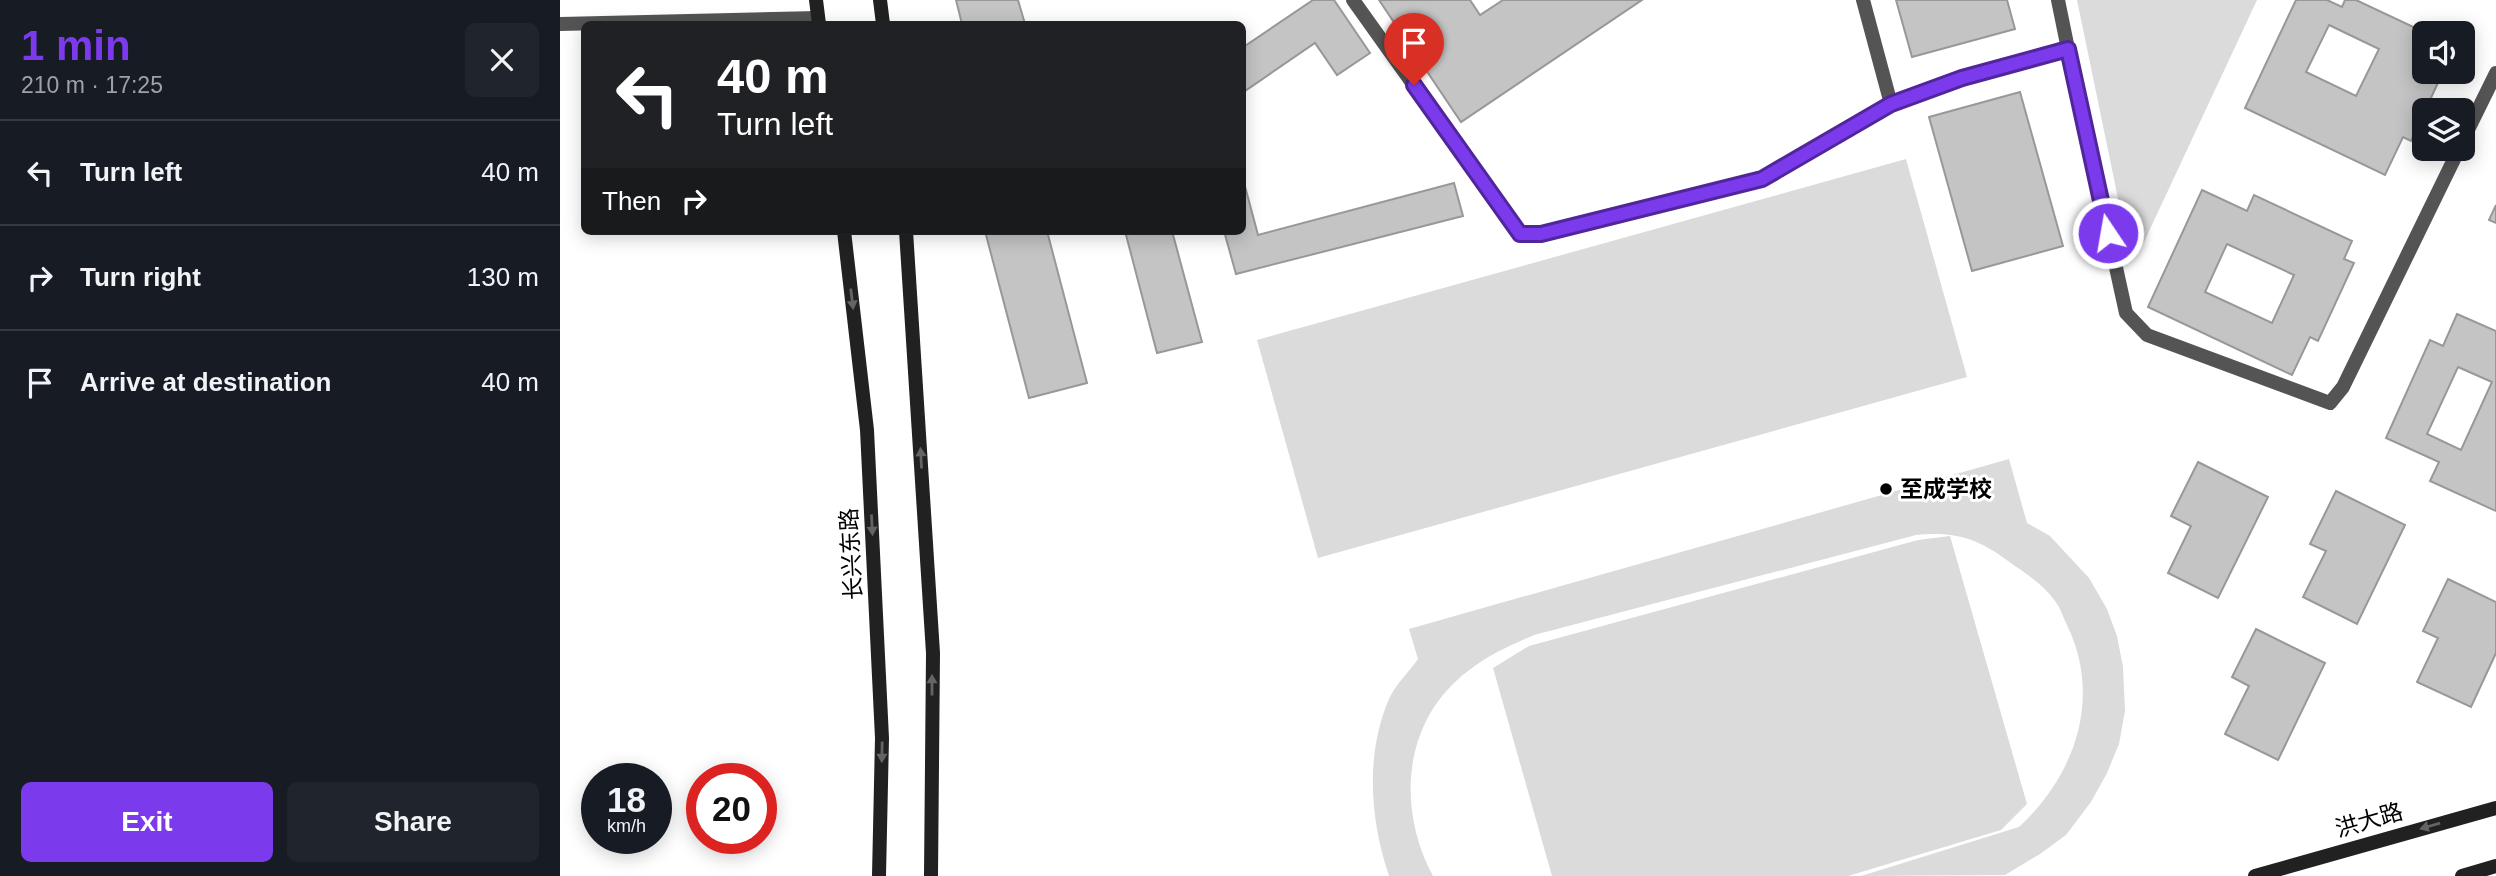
<!DOCTYPE html>
<meta charset="utf-8">
<style>
:root{--surface:#171b24;--page:#20242c;--text:#f1f3f6;--muted:#9ea1a6;--line:#363941;--accent:#7c3aed}
body{margin:0;font-family:Arial,"Noto Sans SC",sans-serif;background:var(--page);color:var(--text);height:100vh;display:flex;flex-direction:column;font-size:26px;white-space:nowrap}
*{box-sizing:border-box;margin:0}
p{font-size:23px;color:var(--muted)}
.icon{flex:none;width:38px;height:38px;fill:none;stroke:currentColor;stroke-width:2;stroke-linecap:round;stroke-linejoin:round}
.map{position:relative;flex:1;overflow:hidden}
.drawer{display:flex;flex-direction:column;background:var(--surface);width:560px}
.drawer>*{flex:none}
.guide{position:absolute;left:21px;top:21px;width:665px;height:214px;border-radius:10px;box-shadow:0 4px 18px #0003;background:#202124;color:#fff;overflow:hidden}
.fabs{position:absolute;left:1852px;top:21px;display:grid;gap:14px}
.fabs a{display:grid;place-items:center;width:63px;height:63px;border-radius:10px;background:var(--surface);box-shadow:0 4px 18px #0003;font-size:35px}
.speed{position:absolute;left:21px;top:763px;display:flex;gap:14px;font-size:35px;font-weight:700;text-align:center}
.speed>*{display:grid;place-content:center;width:91px;height:91px;border-radius:50%;background:var(--surface);box-shadow:0 4px 18px #0003;line-height:1}
.speed small{font-size:18px;font-weight:400}
.speed .limit{border:10px solid #d22;background:#fff;color:#111}
.pin{position:absolute;display:grid;place-items:center;width:60px;height:60px;color:#fff;margin:-72px -30px;border-radius:50% 50% 50% 0;rotate:-45deg;box-shadow:0 0 7px #0007}
.pin .icon{rotate:45deg}
.me{position:absolute;width:77px;margin:-38px;rotate:348deg;stroke-linejoin:round;filter:drop-shadow(0 0 5px #0008)}
.turn{display:flex;align-items:center;gap:24px;height:147px;padding:0 21px;font-size:32px}
.turn .icon{width:91px;height:91px;stroke-width:2.5}
.turn b{display:block;font-size:49px;line-height:60px}
.then{display:flex;align-items:center;height:66px;padding:0 21px;background:#0003;gap:14px;font-size:26px}
.round{display:grid;place-items:center;flex:none;width:74px;height:74px;border-radius:10px;background:var(--page)}
.head{display:flex;align-items:center;justify-content:space-between;height:119px;padding:0 21px}
h1{font-size:42px;font-weight:800;line-height:52px;color:var(--accent)}
.cta{display:flex;gap:14px;margin-top:auto;padding:14px 21px}
.cta a{flex:1;height:80px;border-radius:10px;background:var(--accent);color:#fff;font-size:28px;font-weight:800;line-height:80px;text-align:center}
.cta a+a{background:var(--page);color:var(--text)}
ul{padding:0;list-style:none}
li{display:flex;align-items:center;gap:21px;height:105px;padding:0 21px;border-top:2px solid var(--line)}
li div{flex:1}
li b{display:block;font-size:26px}
li em{font-style:normal}
main{display:flex;flex:1;min-height:0}
.map>svg:first-child{display:block}
</style>
<main>
<section class="drawer">
<div class="head"><div><h1>1 min</h1><p>210 m · 17:25</p></div><a class="round"><svg class="icon" aria-label="close" viewBox="0 0 24 24"><path d="M6 6l12 12M18 6L6 18"/></svg></a></div>
<ul>
<li><svg class="icon" aria-label="left" viewBox="0 0 24 24"><path d="M17 20v-9H6M10 6l-5 5 5 5"/></svg><div><b>Turn left</b></div><em>40 m</em></li>
<li><svg class="icon" aria-label="right" viewBox="0 0 24 24"><path d="M7 20v-9h11M14 6l5 5-5 5"/></svg><div><b>Turn right</b></div><em>130 m</em></li>
<li><svg class="icon" aria-label="arrive" viewBox="0 0 24 24"><path d="M6 21V4h12l-3 4 3 4H6"/></svg><div><b>Arrive at destination</b></div><em>40 m</em></li>
</ul>
<div class="cta"><a>Exit</a><a>Share</a></div>
</section>
<div class="map">
<svg width="1936" height="876" viewBox="0 0 1936 876">
<rect width="100%" height="100%" fill="#fff"/>
<path fill="#dbdbdb" d="M 1517,0 L 1697,0 L 1584,242 L 1567,242 Z
M 1346,159 L 1407,377 L 758,558 L 697,340 Z
M 1449,459 L 1467,523 L 1490,536 L 1529,578 L 1547,609 L 1557,636 L 1563,667 L 1565,711 L 1559,744 L 1547,773 L 1531,802 L 1506,835 L 1480,854 L 1445,875 L 1301,876 L 1459,827 C 1516,774 1542,697 1507,625 C 1503,617 1500,607 1495,601 C 1485,587 1469,575 1455,566 C 1420,540 1400,531 1356,535 L 974,635 C 951,645 928,655 908,671 C 843,720 836,807 873,876 L 829,876 C 810,820 805,755 829,699 C 835,685 849,672 858,659 L 849,629 Z
M 1390,536 L 1467,804 L 1441,830 L 1288,876 L 992,876 L 933,668 L 969,646 L 1358,540 Z"/>
<path fill="#c4c4c4" stroke="#989898" stroke-width="2" fill-rule="evenodd" d="M 396,0 L 458,0 L 465,24 L 402,24 Z
M 753,0 L 774,0 L 810,53 L 777,75 L 755,43 L 682,93 L 682,48 Z
M 819,0 L 910,0 L 920,15 L 943,0 L 1082,0 L 901,122 Z
M 1336,0 L 1447,0 L 1455,29 L 1352,57 Z
M 1736,0 L 1767,0 L 1782,7 L 1785,0 L 1796,0 L 1866,33 L 1864,33 L 1864,72 L 1883,72 L 1851,141 L 1843,137 L 1825,175 L 1685,108 ZM 1769,25 L 1819,49 L 1796,96 L 1746,72 Z
M 1460,92 L 1503,246 L 1412,271 L 1369,117 Z
M 682,175 L 698,235 L 894,183 L 903,216 L 676,274 L 664,231 L 682,231 Z
M 1642,190 L 1687,211 L 1694,195 L 1792,241 L 1784,259 L 1794,263 L 1758,341 L 1750,337 L 1732,375 L 1588,307 ZM 1667,244 L 1734,275 L 1712,323 L 1645,292 Z
M 1936,205 L 1936,223 L 1929,220 Z
M 425,231 L 487,231 L 527,383 L 469,398 Z
M 565,231 L 612,231 L 642,342 L 597,353 Z
M 1897,314 L 1936,331 L 1936,511 L 1870,481 L 1879,462 L 1826,438 L 1870,340 L 1883,346 ZM 1898,367 L 1932,382 L 1901,450 L 1867,434 Z
M 1638,462 L 1708,497 L 1658,598 L 1608,573 L 1631,526 L 1611,516 Z
M 1776,491 L 1845,525 L 1797,624 L 1743,597 L 1766,551 L 1750,544 Z
M 1888,579 L 1936,602 L 1936,653 L 1911,707 L 1857,682 L 1878,638 L 1863,631 Z
M 1696,629 L 1765,663 L 1718,760 L 1665,734 L 1689,686 L 1672,677 Z"/>
<g fill="none" stroke-linecap="round" stroke-linejoin="round">
<path stroke="#545454" stroke-width="14" d="M 793,0 L 960,234 L 981,234 L 1202,179 L 1331,104 L 1402,78 L 1508,49 L 1566,313 L 1587,335 L 1770,403 L 1783,387 L 1899,149
M 1303,0 L 1331,104
M 1498,0 L 1508,49
M 0,24 L 258,18
M 1902,142 L 1936,73"/>
<path stroke="#212121" stroke-width="14" d="M 256,0 L 259,24
M 320,0 L 323,24
M 284,231 L 307,430 L 322,738 L 319,876
M 346,231 L 373,653 L 371,876
M 1695,876 L 1936,808
M 1902,876 L 1936,866"/>
</g>
<defs><path id="oneway-solid" d="M-6-.8H1V-3.2L6.5 0L1 3.2V.8H-6Z" transform="scale(1.75)"/></defs>
<g fill="#646464">
<use href="#oneway-solid" transform="translate(292 299) rotate(83)"/>
<use href="#oneway-solid" transform="translate(361 458) rotate(-93)"/>
<use href="#oneway-solid" transform="translate(312 525) rotate(87)"/>
<use href="#oneway-solid" transform="translate(372 685) rotate(-90)"/>
<use href="#oneway-solid" transform="translate(322 752) rotate(91)"/>
<use href="#oneway-solid" transform="translate(1870 826) rotate(164)"/>
</g>
<g fill="none" stroke-linecap="round" stroke-linejoin="round">
<g stroke="#51269a" stroke-width="18">
<path id="route" d="M 854,85 L 960,234 L 981,234 L 1202,179 L 1331,104 L 1402,78 L 1508,49 L 1548,233"/>
</g>
<use href="#route" stroke="#7c3aed" stroke-width="12"/>
</g>
<circle fill="#000" stroke="#fff" stroke-width="2.5" cx="1326" cy="489" r="7"/>
<g text-anchor="middle" dominant-baseline="central" stroke-width="6" stroke-linejoin="round" paint-order="stroke">
<g font-size="23" font-weight="bold" fill="#000" stroke="#fff" text-anchor="start">
<text x="1340" y="489">至成学校</text>
</g>
<g font-size="23" fill="#000" stroke="#fff">
<text transform="translate(291 554) rotate(-93)">长兴东路</text>
<text transform="translate(1809 820) rotate(-16)">洪大路</text>
</g>
</g>
</svg>
<div class="fabs">
<a><svg class="icon" aria-label="sound" viewBox="0 0 24 24"><path d="M4 9h4l5-4v14l-5-4H4zM17 9q2 3 0 6"/></svg></a>
<a><svg class="icon" aria-label="layers" viewBox="0 0 24 24"><path d="M12 4l9 5-9 5-9-5zM3 14l9 5 9-5"/></svg></a>
</div>
<div class="speed"><div>18<small>km/h</small></div><div class="limit">20</div></div>
<div class="pin" style="left:854px;top:85px;background:#d93025"><svg class="icon" aria-label="arrive" viewBox="0 0 24 24"><path d="M6 21V4h12l-3 4 3 4H6"/></svg></div>
<svg class="me" style="left:1548px;top:233px" viewBox="-20 -20 40 40"><circle r="17" fill="#7c3aed" stroke="#fff" stroke-width="3"/><path d="M0-11L8 9 0 5-8 9z" fill="#fff"/></svg>
<div class="guide">
<div class="turn"><svg class="icon" aria-label="left" viewBox="0 0 24 24"><path d="M17 20v-9H6M10 6l-5 5 5 5"/></svg><div><b>40 m</b>Turn left</div></div>
<div class="then">Then<svg class="icon" aria-label="right" viewBox="0 0 24 24"><path d="M7 20v-9h11M14 6l5 5-5 5"/></svg></div>
</div>
</div>
</main>
